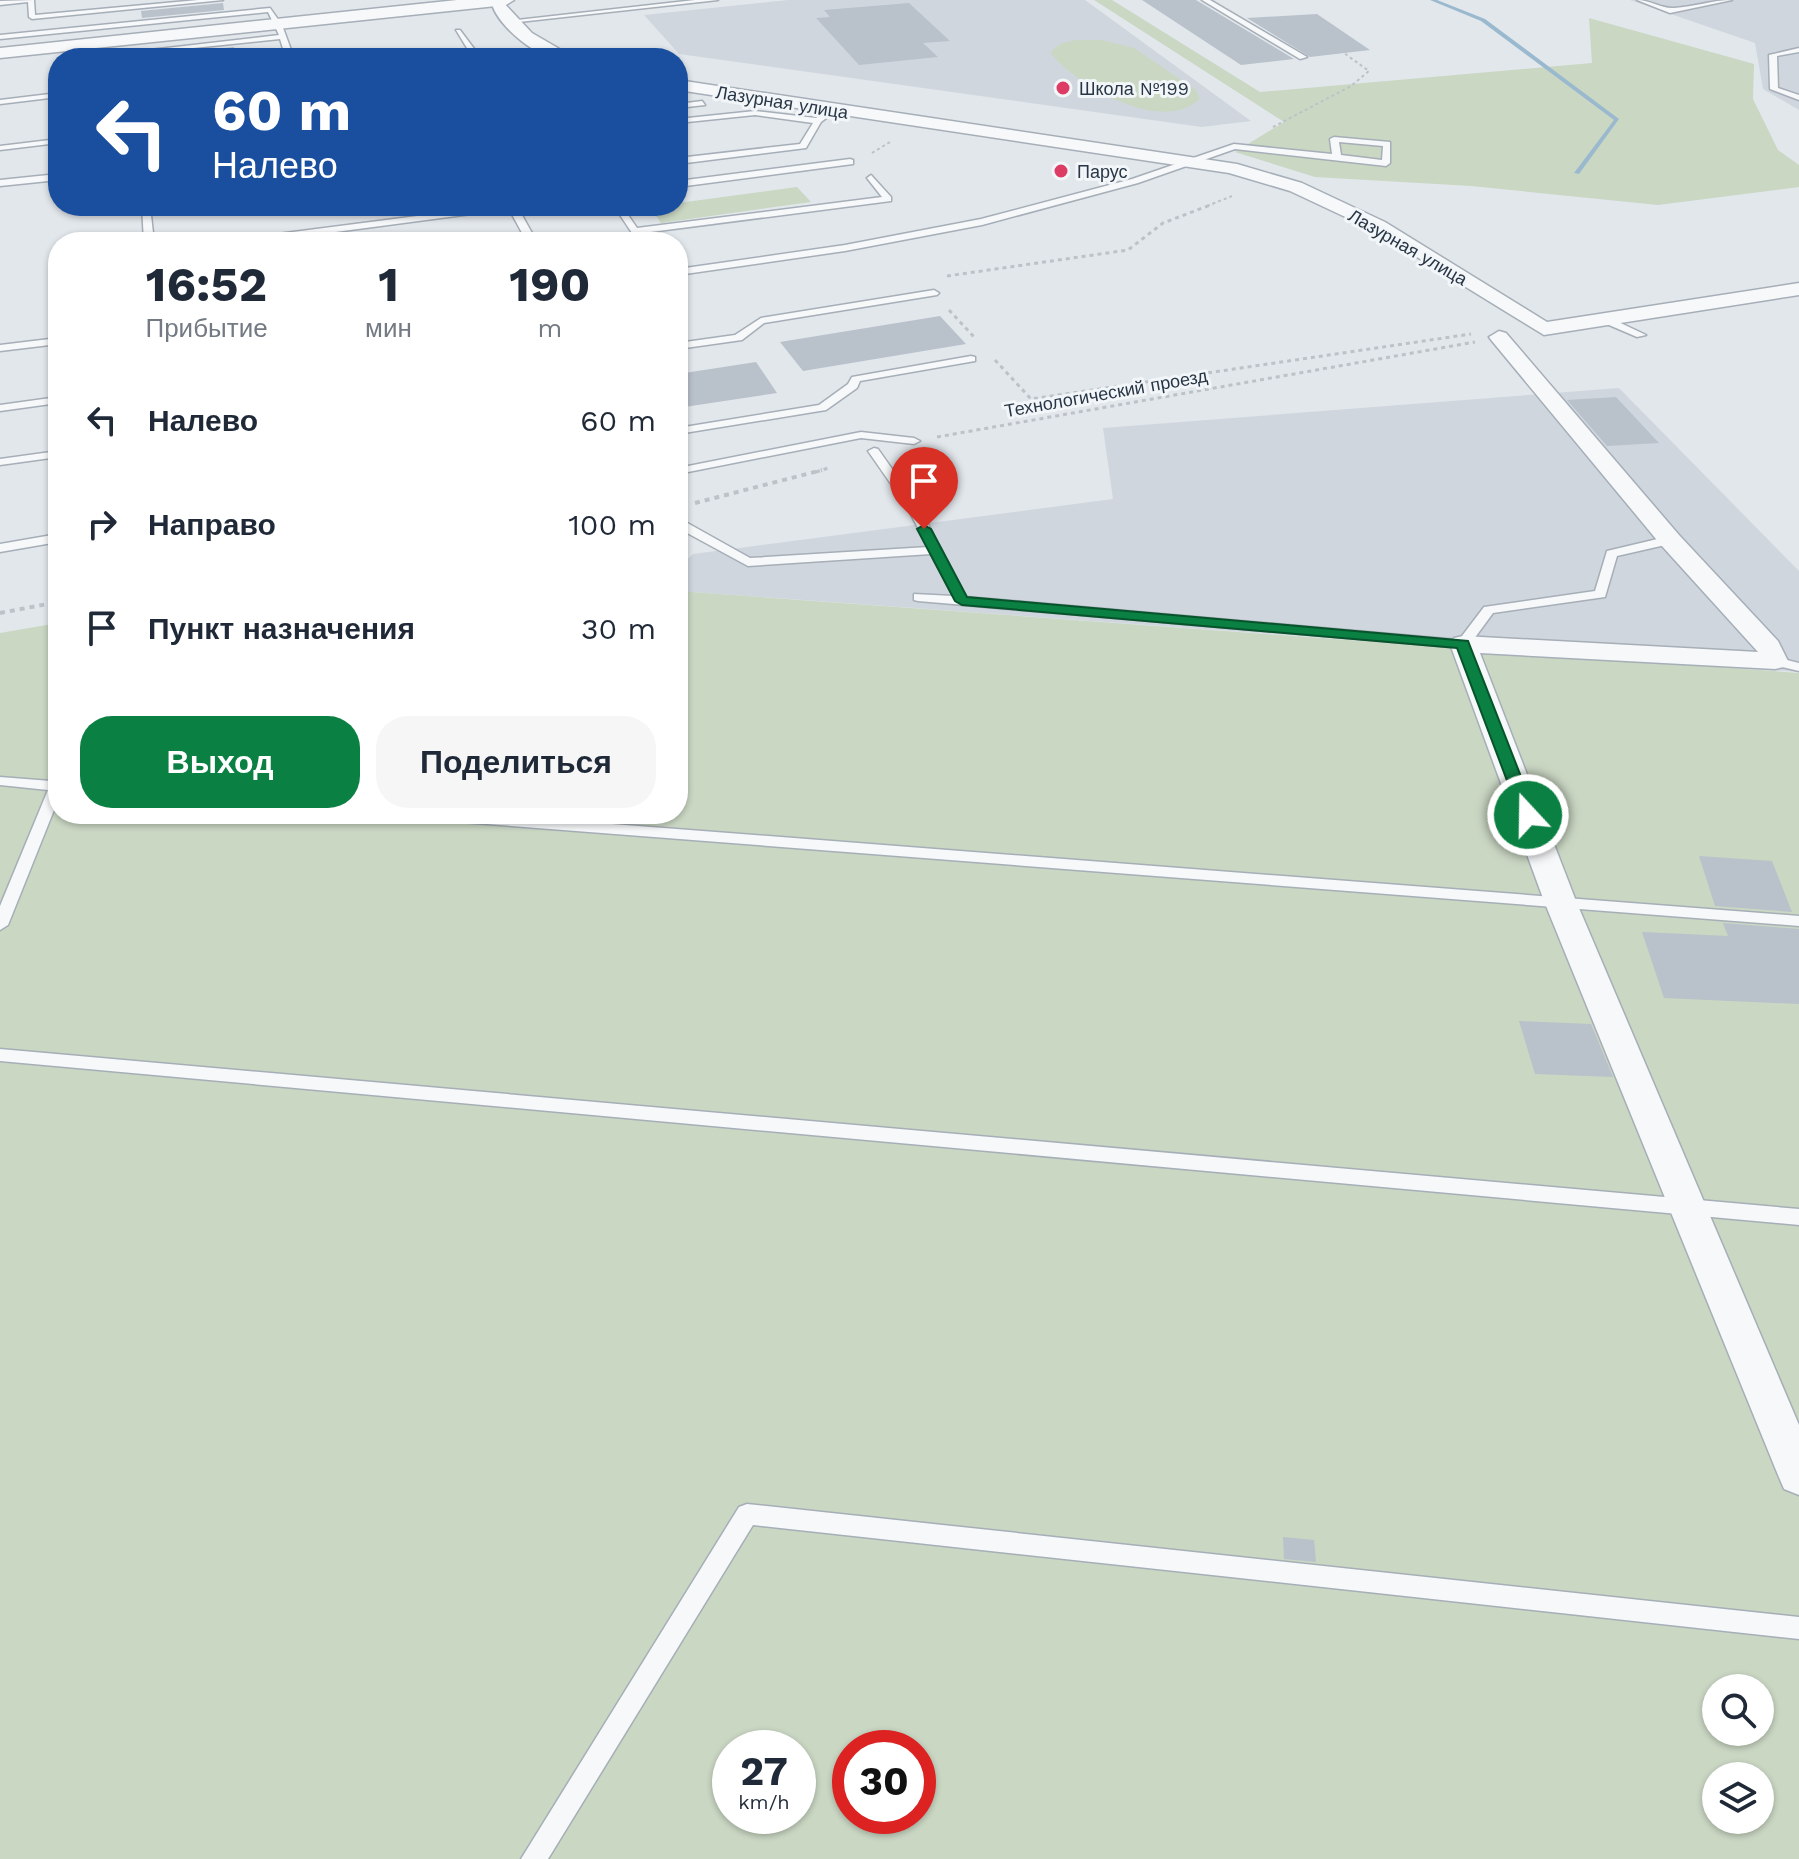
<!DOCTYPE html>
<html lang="ru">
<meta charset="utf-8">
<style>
:root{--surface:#fff;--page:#f6f6f7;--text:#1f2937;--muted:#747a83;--accent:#0b8043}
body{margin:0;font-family:"Work Sans",sans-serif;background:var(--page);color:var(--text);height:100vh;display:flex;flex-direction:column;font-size:30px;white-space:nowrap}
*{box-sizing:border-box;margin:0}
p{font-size:26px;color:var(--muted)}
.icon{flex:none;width:44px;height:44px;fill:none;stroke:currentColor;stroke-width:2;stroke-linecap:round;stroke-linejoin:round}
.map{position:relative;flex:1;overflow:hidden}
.sheet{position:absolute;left:48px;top:232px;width:640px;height:592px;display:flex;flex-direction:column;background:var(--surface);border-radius:32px;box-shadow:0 2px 6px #0004}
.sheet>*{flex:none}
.guide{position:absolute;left:48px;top:48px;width:640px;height:168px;border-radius:32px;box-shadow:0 2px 6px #0004;background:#1a4fa0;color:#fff;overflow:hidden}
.tools{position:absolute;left:1702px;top:1674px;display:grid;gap:16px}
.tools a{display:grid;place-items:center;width:72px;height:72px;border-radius:50%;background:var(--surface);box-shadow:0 2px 6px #0004;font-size:40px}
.speed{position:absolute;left:712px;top:1730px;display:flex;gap:16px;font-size:40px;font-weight:700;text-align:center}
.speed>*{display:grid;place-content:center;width:104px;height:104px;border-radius:50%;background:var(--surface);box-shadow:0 2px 6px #0004;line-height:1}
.speed small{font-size:20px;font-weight:400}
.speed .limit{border:12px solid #d22;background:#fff;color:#111}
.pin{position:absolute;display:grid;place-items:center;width:68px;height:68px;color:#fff;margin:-82px -34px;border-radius:50% 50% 50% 0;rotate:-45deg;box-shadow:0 0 8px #0007}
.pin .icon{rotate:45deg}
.me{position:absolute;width:88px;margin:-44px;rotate:339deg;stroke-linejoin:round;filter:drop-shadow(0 0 6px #0008)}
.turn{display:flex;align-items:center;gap:28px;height:168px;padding:0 32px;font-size:36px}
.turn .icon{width:104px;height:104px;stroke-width:2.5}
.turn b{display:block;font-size:56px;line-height:68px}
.eta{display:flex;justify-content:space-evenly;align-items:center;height:136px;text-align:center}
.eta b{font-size:48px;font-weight:700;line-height:56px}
.cta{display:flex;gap:16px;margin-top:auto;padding:16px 32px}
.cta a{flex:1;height:92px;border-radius:32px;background:var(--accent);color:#fff;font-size:32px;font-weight:700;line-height:92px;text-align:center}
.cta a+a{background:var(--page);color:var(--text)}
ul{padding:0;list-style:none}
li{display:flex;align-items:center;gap:24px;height:104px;padding:0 32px}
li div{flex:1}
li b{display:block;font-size:30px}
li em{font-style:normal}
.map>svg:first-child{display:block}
</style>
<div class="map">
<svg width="1799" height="1859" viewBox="0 0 1799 1859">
<rect width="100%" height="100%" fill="#e2e7ec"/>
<path fill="#d0d6de" d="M 788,0 L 1085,0 L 1251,121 L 1202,127 L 679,54 L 644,15 Z
M 1630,0 L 1799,0 L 1799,110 L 1763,89 L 1755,43 Z
M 1619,388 L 1799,571 L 1799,672 L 678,591 L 678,568 L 693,554 L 1113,499 L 1103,428 Z"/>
<path fill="#cad7c3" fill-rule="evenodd" d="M 1094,0 L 1112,0 L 1260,92 L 1592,63 L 1589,18 L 1754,64 L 1753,99 L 1778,150 L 1799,165 L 1799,187 L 1658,205 L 1471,186 L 1315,177 L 1235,152 L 1284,122 Z
M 1102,40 L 1134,48 L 1196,90 L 1200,99 C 1160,135 1079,86 1051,54 C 1058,37 1086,40 1102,40 Z
M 797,187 L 811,202 L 661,223 L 650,207 L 678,206 L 678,203 Z
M 678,591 L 1799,673 L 1799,1859 L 0,1859 L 0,633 L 58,623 L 58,814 L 678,814 ZM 1716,1688 L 1760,1688 L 1760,1732 L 1716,1732 ZM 730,1748 L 798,1748 L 798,1816 L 730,1816 ZM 850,1748 L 918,1748 L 918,1816 L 850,1816 ZM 1716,1776 L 1760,1776 L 1760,1820 L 1716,1820 Z"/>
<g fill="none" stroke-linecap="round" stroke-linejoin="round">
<path fill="#9ab9cf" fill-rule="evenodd" d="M 1430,0 L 1437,0 L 1485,19 L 1619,119 L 1579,174 L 1574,173 L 1614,120 L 1481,21 Z"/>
</g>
<path fill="#b9c1cb" d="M 1142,0 L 1196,0 L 1294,59 L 1241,65 Z
M 223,3 L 224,10 L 142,18 L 141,11 Z
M 909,3 L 950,41 L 923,43 L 938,57 L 859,65 L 816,18 L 830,17 L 824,10 Z
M 1317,14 L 1370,50 L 1310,57 L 1247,18 Z
M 234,47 L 237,58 L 148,56 Z
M 940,316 L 966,344 L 803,371 L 780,342 Z
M 756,362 L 777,393 L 678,408 L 678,374 Z
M 1616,397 L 1659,443 L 1607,446 L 1567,400 Z
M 1699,856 L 1772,861 L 1792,912 L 1715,906 Z
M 1723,923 L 1799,929 L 1799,1004 L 1664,998 L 1642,932 L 1728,936 Z
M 1519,1021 L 1591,1024 L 1613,1077 L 1535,1074 Z
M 1283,1537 L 1314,1540 L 1316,1562 L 1284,1559 Z"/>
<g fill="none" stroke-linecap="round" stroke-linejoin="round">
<g stroke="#a6aeb7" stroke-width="3">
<path id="service" d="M 34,0 L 35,15 L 198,0 L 223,0 L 32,19 L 29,17 L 28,2 L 0,5 L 0,1 Z
M 695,0 L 718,0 L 510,23 L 507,21 Z
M 1202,0 L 1210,0 L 1307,57 L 1300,59 Z
M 1637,0 C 1650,0 1662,9 1674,8 C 1694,7 1712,0 1732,0 L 1670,13 Z
M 270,8 L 282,25 L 294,58 L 286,58 L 280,39 L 136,54 L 132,52 L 279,35 L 268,12 L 0,39 L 0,35 Z
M 456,30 L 460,30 L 481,58 L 473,58 Z
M 1799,48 L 1799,52 L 1777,56 L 1778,88 L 1799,95 L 1799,100 L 1770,89 L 1769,55 Z
M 58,93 L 58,97 L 0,104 L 0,100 Z
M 702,101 L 705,105 L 678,108 L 678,104 Z
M 830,108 L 837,110 L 821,122 L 806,148 L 678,164 L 678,158 L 800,144 L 813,123 L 755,115 L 678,123 L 678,119 L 755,111 L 816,118 Z
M 1334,137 L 1390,142 L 1390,163 L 1386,166 L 1235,149 L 1138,183 L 982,225 L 845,251 L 678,275 L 678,269 L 845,245 L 981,219 L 1132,179 L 1234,144 L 1332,154 L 1330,139 ZM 1339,142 L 1383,146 L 1382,160 L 1341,155 Z
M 58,139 L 58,143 L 0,150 L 0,146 Z
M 850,159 L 853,160 L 853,164 L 678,187 L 678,181 Z
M 58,174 L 58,180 L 0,186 L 0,180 Z
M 871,175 L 891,197 L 891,201 L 635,234 L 632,233 L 614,206 L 622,206 L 637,228 L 882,197 L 867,178 Z
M 142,206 L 150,206 L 154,242 L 144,242 Z
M 495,206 L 519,206 L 518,208 L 537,242 L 527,242 L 509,209 L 260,242 L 234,242 L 239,239 Z
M 934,290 L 939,293 L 937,295 L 764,323 L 742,340 L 678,349 L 678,343 L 735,335 L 761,318 Z
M 1602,318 L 1610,318 L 1646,335 L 1637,337 L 1602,322 Z
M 58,338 L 58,344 L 0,351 L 0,345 Z
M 971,356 L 975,357 L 975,361 L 860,381 L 857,388 L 826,410 L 678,434 L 678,428 L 819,405 L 848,384 L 852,377 Z
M 58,397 L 58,403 L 0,411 L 0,405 Z
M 861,432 L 914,438 L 920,441 L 914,444 L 861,438 L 678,474 L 678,468 Z
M 874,448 L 878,449 L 919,507 L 966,597 L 1459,640 L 1484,607 L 1595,591 L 1607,551 L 1670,536 L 1676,540 L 1674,543 L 1617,556 L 1605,597 L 1493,613 L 1468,647 L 1463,648 L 918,601 L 914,600 L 914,594 L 953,596 L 931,554 L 748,566 L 678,528 L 678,519 L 682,520 L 750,558 L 928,547 L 907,507 L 868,451 Z
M 58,451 L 58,457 L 0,465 L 0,459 Z
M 58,534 L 58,542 L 0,552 L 0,544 Z
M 1775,657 L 1799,663 L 1799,671 L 1770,664 L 1770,658 Z
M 0,777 L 51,781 L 58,778 L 58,800 L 8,925 L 0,930 L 0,906 L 48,790 L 0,785 Z
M 415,814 L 483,814 L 1799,916 L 1799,926 L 422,819 Z
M 0,1049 L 1799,1209 L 1799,1225 L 0,1061 Z
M 747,1504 L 1799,1617 L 1799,1639 L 753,1525 L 548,1859 L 521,1859 L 739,1507 Z"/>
</g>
<g stroke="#a6aeb7" stroke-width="3">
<path id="minor" d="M 491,0 L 501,0 L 532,33 L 575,58 C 569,58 562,59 556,58 C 532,55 494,22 491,0 Z
M 678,80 L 1237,164 L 1302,183 L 1385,222 L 1547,322 L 1799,283 L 1799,295 L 1544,335 L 1373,230 L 1290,191 L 1229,173 L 678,90 Z
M 1499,331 L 1506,333 L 1679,535 L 1778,641 L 1788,661 L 1784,667 L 1775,669 L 1480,653 L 1576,901 L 1799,1425 L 1799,1495 L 1784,1489 L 1778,1475 L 1544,901 L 1450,644 L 1454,638 L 1463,636 L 1758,652 L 1661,545 L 1492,341 L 1489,337 Z"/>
</g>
<g stroke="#a6aeb7" stroke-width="3">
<path id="tertiary" d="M 457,0 L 514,0 L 506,5 L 0,58 L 0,48 Z"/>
</g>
<path stroke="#bcc2c8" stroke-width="2" stroke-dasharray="3 3" stroke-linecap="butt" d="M 1273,127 L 1351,86 L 1369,71 L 1305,25
M 872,153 L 890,142
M 1207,206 L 1232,196"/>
<path stroke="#bcc2c8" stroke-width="3" stroke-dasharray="4 4" stroke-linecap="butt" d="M 947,276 L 1128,250 L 1163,223 L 1213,204
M 949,310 L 975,338
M 995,360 L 1031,399 L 1471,334
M 937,437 L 1475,342
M 816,472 L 828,468"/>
<path stroke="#bcc2c8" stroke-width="4" stroke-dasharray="5 5" stroke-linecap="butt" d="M 695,503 L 822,470
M 0,613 L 58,602"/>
<use href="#service" fill="#f6f8fa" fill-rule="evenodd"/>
<use href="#minor" fill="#f6f8fa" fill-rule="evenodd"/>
<use href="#tertiary" fill="#f6f8fa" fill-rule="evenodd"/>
</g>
<path fill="#0b8043" stroke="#07532c" stroke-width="2" d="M 924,525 L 931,529 L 967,597 L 1468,641 L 1536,815 L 1528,821 L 1520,815 L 1457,648 L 962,605 L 955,601 L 917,529 Z"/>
<g fill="#dd3c64" stroke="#f2f6f9" stroke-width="3">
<circle cx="1063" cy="88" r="8"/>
<circle cx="1061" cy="171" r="8"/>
</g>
<g text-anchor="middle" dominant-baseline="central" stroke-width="6" stroke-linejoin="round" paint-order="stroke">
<g font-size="18" fill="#283646" stroke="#f2f6f9" text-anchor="start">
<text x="1079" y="88">Школа №199</text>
<text x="1077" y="171">Парус</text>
</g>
<g font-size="18" fill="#283646" stroke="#f2f6f9">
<text transform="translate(782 102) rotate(9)">Лазурная улица</text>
<text transform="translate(1408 247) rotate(30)">Лазурная улица</text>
<text transform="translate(1106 393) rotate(-10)">Технологический проезд</text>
</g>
</g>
</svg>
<div class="tools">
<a><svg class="icon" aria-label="search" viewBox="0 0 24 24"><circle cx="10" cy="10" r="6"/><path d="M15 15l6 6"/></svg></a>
<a><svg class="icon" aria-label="layers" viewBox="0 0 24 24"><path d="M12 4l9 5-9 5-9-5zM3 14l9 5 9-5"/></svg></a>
</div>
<div class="speed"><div>27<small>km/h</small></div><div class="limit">30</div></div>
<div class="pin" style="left:924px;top:529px;background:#d93025"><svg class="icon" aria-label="arrive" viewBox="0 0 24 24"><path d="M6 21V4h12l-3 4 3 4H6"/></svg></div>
<svg class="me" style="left:1528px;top:815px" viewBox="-20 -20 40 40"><circle r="17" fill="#0b8043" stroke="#fff" stroke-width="3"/><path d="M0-11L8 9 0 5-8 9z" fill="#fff"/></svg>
<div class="guide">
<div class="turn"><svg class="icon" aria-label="left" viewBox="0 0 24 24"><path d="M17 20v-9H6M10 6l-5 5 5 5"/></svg><div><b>60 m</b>Налево</div></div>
</div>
<section class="sheet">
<div class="eta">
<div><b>16:52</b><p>Прибытие</p></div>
<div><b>1</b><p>мин</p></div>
<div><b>190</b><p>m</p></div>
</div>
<ul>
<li><svg class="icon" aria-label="left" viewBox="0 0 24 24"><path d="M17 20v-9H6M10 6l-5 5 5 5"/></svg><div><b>Налево</b></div><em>60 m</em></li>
<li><svg class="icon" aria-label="right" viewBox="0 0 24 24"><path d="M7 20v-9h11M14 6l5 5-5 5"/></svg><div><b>Направо</b></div><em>100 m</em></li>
<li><svg class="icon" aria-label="arrive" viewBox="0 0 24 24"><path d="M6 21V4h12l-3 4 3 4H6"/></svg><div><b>Пункт назначения</b></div><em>30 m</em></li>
</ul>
<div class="cta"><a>Выход</a><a>Поделиться</a></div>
</section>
</div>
